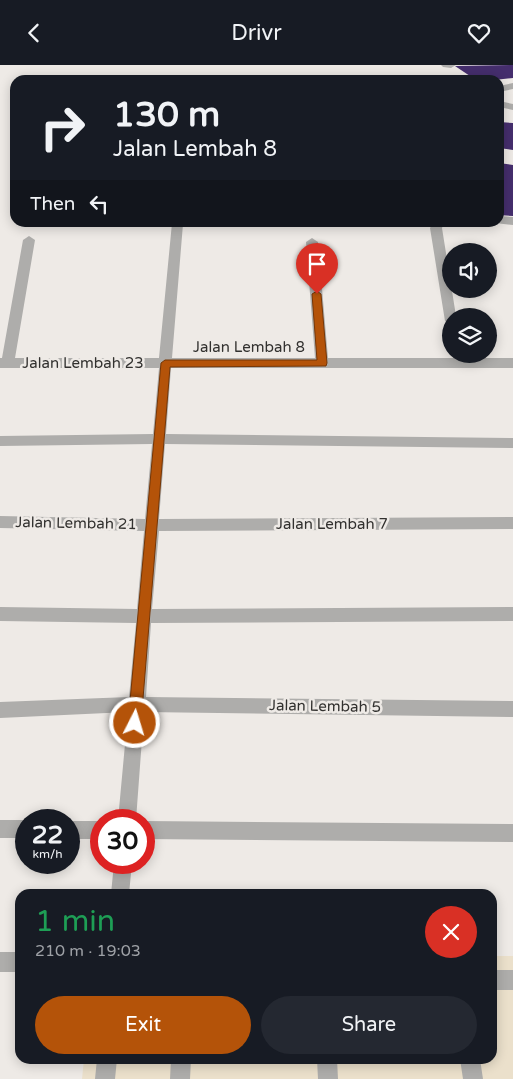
<!DOCTYPE html>
<meta charset="utf-8">
<style>
:root{--surface:#171b24;--page:#242831;--text:#f1f3f6;--muted:#9ea1a6;--accent:#b45309}
body{margin:0;font-family:"Varela Round",sans-serif;background:var(--page);color:var(--text);height:100vh;display:flex;flex-direction:column;font-size:19px;white-space:nowrap}
*{box-sizing:border-box;margin:0}
p{font-size:16px;color:var(--muted)}
.icon{flex:none;width:28px;height:28px;fill:none;stroke:currentColor;stroke-width:2;stroke-linecap:round;stroke-linejoin:round}
.map{position:relative;flex:1;overflow:hidden}
.sheet{position:absolute;left:15px;top:824px;width:482px;height:175px;display:flex;flex-direction:column;background:var(--surface);border-radius:15px;box-shadow:0 2px 12px #0003}
.sheet>*{flex:none}
.banner{position:absolute;left:10px;top:10px;width:494px;height:152px;border-radius:15px;box-shadow:0 2px 12px #0003;background:#171b24;color:var(--text);overflow:hidden}
.tools{position:absolute;left:442px;top:178px;display:grid;gap:10px}
.tools a{display:grid;place-items:center;width:55px;height:55px;border-radius:50%;background:var(--surface);box-shadow:0 2px 12px #0003;font-size:25px}
.speed{position:absolute;left:15px;top:744px;display:flex;gap:10px;font-size:25px;font-weight:700;text-align:center}
.speed>*{display:grid;place-content:center;width:65px;height:65px;border-radius:50%;background:var(--surface);box-shadow:0 2px 12px #0003;line-height:1}
.speed small{font-size:12px;font-weight:400}
.speed .limit{border:8px solid #d22;background:#fff;color:#111}
.pin{position:absolute;display:grid;place-items:center;width:42px;height:42px;color:#fff;margin:-51px -21px;border-radius:50% 50% 50% 0;rotate:-45deg;box-shadow:0 0 5px #0007}
.pin .icon{rotate:45deg}
.me{position:absolute;width:55px;margin:-28px;rotate:5deg;stroke-linejoin:round;filter:drop-shadow(0 0 4px #0008)}
.turn{display:flex;align-items:center;gap:18px;height:105px;padding:0 20px;font-size:22px}
.turn .icon{width:65px;height:65px;stroke-width:2.5}
.turn b{display:block;font-size:35px;line-height:42px}
.then{display:flex;align-items:center;height:48px;padding:0 20px;background:#0003;gap:10px;font-size:19px}
.round{display:grid;place-items:center;flex:none;width:52px;height:52px;border-radius:26px;background:var(--page)}
.headline{display:flex;align-items:center;justify-content:space-between;height:85px;padding:0 20px}
h1{font-size:30px;font-weight:600;line-height:38px;color:#1e9e55}
.cta{display:flex;gap:10px;margin-top:auto;padding:10px 20px}
.cta a{flex:1;height:58px;border-radius:30px;background:var(--accent);color:#fff;font-size:20px;font-weight:600;line-height:58px;text-align:center}
.cta a+a{background:var(--page);color:var(--text)}
header{display:flex;justify-content:space-between;align-items:center;height:65px;padding:0 20px;background:var(--surface);font-size:22px;font-weight:600}
.map>svg:first-child{display:block}
</style>
<header><svg class="icon" aria-label="back" viewBox="0 0 24 24"><path d="M15 5l-7 7 7 7"/></svg>Drivr<svg class="icon" aria-label="heart" viewBox="0 0 24 24"><path d="M12 20l-8-8c-3-5 5-10 8-4 3-6 11-1 8 4z"/></svg></header>
<div class="map">
<svg width="513" height="1014" viewBox="0 0 513 1014">
<rect width="100%" height="100%" fill="#eeeae6"/>
<path fill="#ebe0cb" d="M 493,891 L 513,891 L 513,1014 L 82,1014 L 84,994 L 492,994 Z"/>
<path fill="#452e6d" d="M 513,0 L 513,13 L 494,15 L 476,15 L 455,1 Z
M 499,57 L 513,58 L 513,85 L 499,83 Z
M 499,98 L 513,100 L 513,151 L 499,150 Z"/>
<g fill="none" stroke-linecap="round" stroke-linejoin="round">
<path fill="#aeadab" fill-rule="evenodd" d="M 441,0 L 456,0 L 451,3 L 443,2 Z
M 513,18 L 513,24 L 499,27 L 499,21 Z
M 499,36 L 513,39 L 513,45 L 499,42 Z
M 499,151 L 513,152 L 513,160 L 495,158 L 499,158 Z
M 172,158 L 183,159 L 172,293 L 315,293 L 306,177 L 312,173 L 318,177 L 328,293 L 513,293 L 513,303 L 171,303 L 166,369 L 513,373 L 513,383 L 165,379 L 159,454 L 513,452 L 513,464 L 159,466 L 152,544 L 513,542 L 513,556 L 151,558 L 146,632 L 513,636 L 513,652 L 144,647 L 136,755 L 118,755 L 128,647 L 0,653 L 0,637 L 129,632 L 136,558 L 0,556 L 0,542 L 137,544 L 144,466 L 0,463 L 0,451 L 145,454 L 152,379 L 0,381 L 0,371 L 153,369 L 159,303 L 0,303 L 0,293 L 2,293 L 23,175 L 29,171 L 35,175 L 15,293 L 159,293 Z
M 433,158 L 444,158 L 442,163 L 456,251 L 451,251 L 451,260 L 445,256 L 430,163 Z
M 0,755 L 26,755 L 26,773 L 0,773 Z
M 69,756 L 101,756 L 101,774 L 69,774 Z
M 144,756 L 513,759 L 513,777 L 144,774 Z
M 114,798 L 132,798 L 129,829 L 111,829 Z
M 0,887 L 20,887 L 20,907 L 0,907 Z
M 492,905 L 513,905 L 513,925 L 492,925 Z
M 97,994 L 117,994 L 115,1014 L 95,1014 Z
M 171,994 L 191,994 L 190,1014 L 170,1014 Z
M 317,994 L 337,994 L 338,1014 L 318,1014 Z
M 460,994 L 480,994 L 483,1014 L 463,1014 Z"/>
</g>
<path fill="#b45309" stroke="#753606" d="M 317,226 L 321,229 L 327,298 L 326,301 L 170,302 L 141,658 L 139,663 L 135,664 L 130,663 L 128,658 L 161,298 L 165,295 L 317,295 L 312,229 Z"/>
<g text-anchor="middle" dominant-baseline="central" stroke-width="5" stroke-linejoin="round" paint-order="stroke">
<g font-size="15" fill="#32312f" stroke="#eeeae6">
<text x="249" y="282">Jalan Lembah 8</text>
<text x="83" y="298">Jalan Lembah 23</text>
<text transform="translate(76 458) rotate(1)">Jalan Lembah 21</text>
<text x="332" y="459">Jalan Lembah 7</text>
<text transform="translate(325 641) rotate(1)">Jalan Lembah 5</text>
</g>
</g>
</svg>
<div class="tools">
<a><svg class="icon" aria-label="sound" viewBox="0 0 24 24"><path d="M4 9h4l5-4v14l-5-4H4zM17 9q2 3 0 6"/></svg></a>
<a><svg class="icon" aria-label="layers" viewBox="0 0 24 24"><path d="M12 4l9 5-9 5-9-5zM3 14l9 5 9-5"/></svg></a>
</div>
<div class="speed"><div>22<small>km/h</small></div><div class="limit">30</div></div>
<div class="pin" style="left:317px;top:229px;background:#d93025"><svg class="icon" aria-label="arrive" viewBox="0 0 24 24"><path d="M6 21V4h12l-3 4 3 4H6"/></svg></div>
<svg class="me" style="left:135px;top:658px" viewBox="-20 -20 40 40"><circle r="17" fill="#b45309" stroke="#fff" stroke-width="3"/><path d="M0-11L8 9 0 5-8 9z" fill="#fff"/></svg>
<div class="banner">
<div class="turn"><svg class="icon" aria-label="right" viewBox="0 0 24 24"><path d="M7 20v-9h11M14 6l5 5-5 5"/></svg><div><b>130 m</b>Jalan Lembah 8</div></div>
<div class="then">Then<svg class="icon" aria-label="left" viewBox="0 0 24 24"><path d="M17 20v-9H6M10 6l-5 5 5 5"/></svg></div>
</div>
<section class="sheet">
<div class="headline"><div><h1>1 min</h1><p>210 m · 19:03</p></div><a class="round" style="background:#d93025;color:#fff"><svg class="icon" aria-label="close" viewBox="0 0 24 24"><path d="M6 6l12 12M18 6L6 18"/></svg></a></div>
<div class="cta"><a>Exit</a><a>Share</a></div>
</section>
</div>
